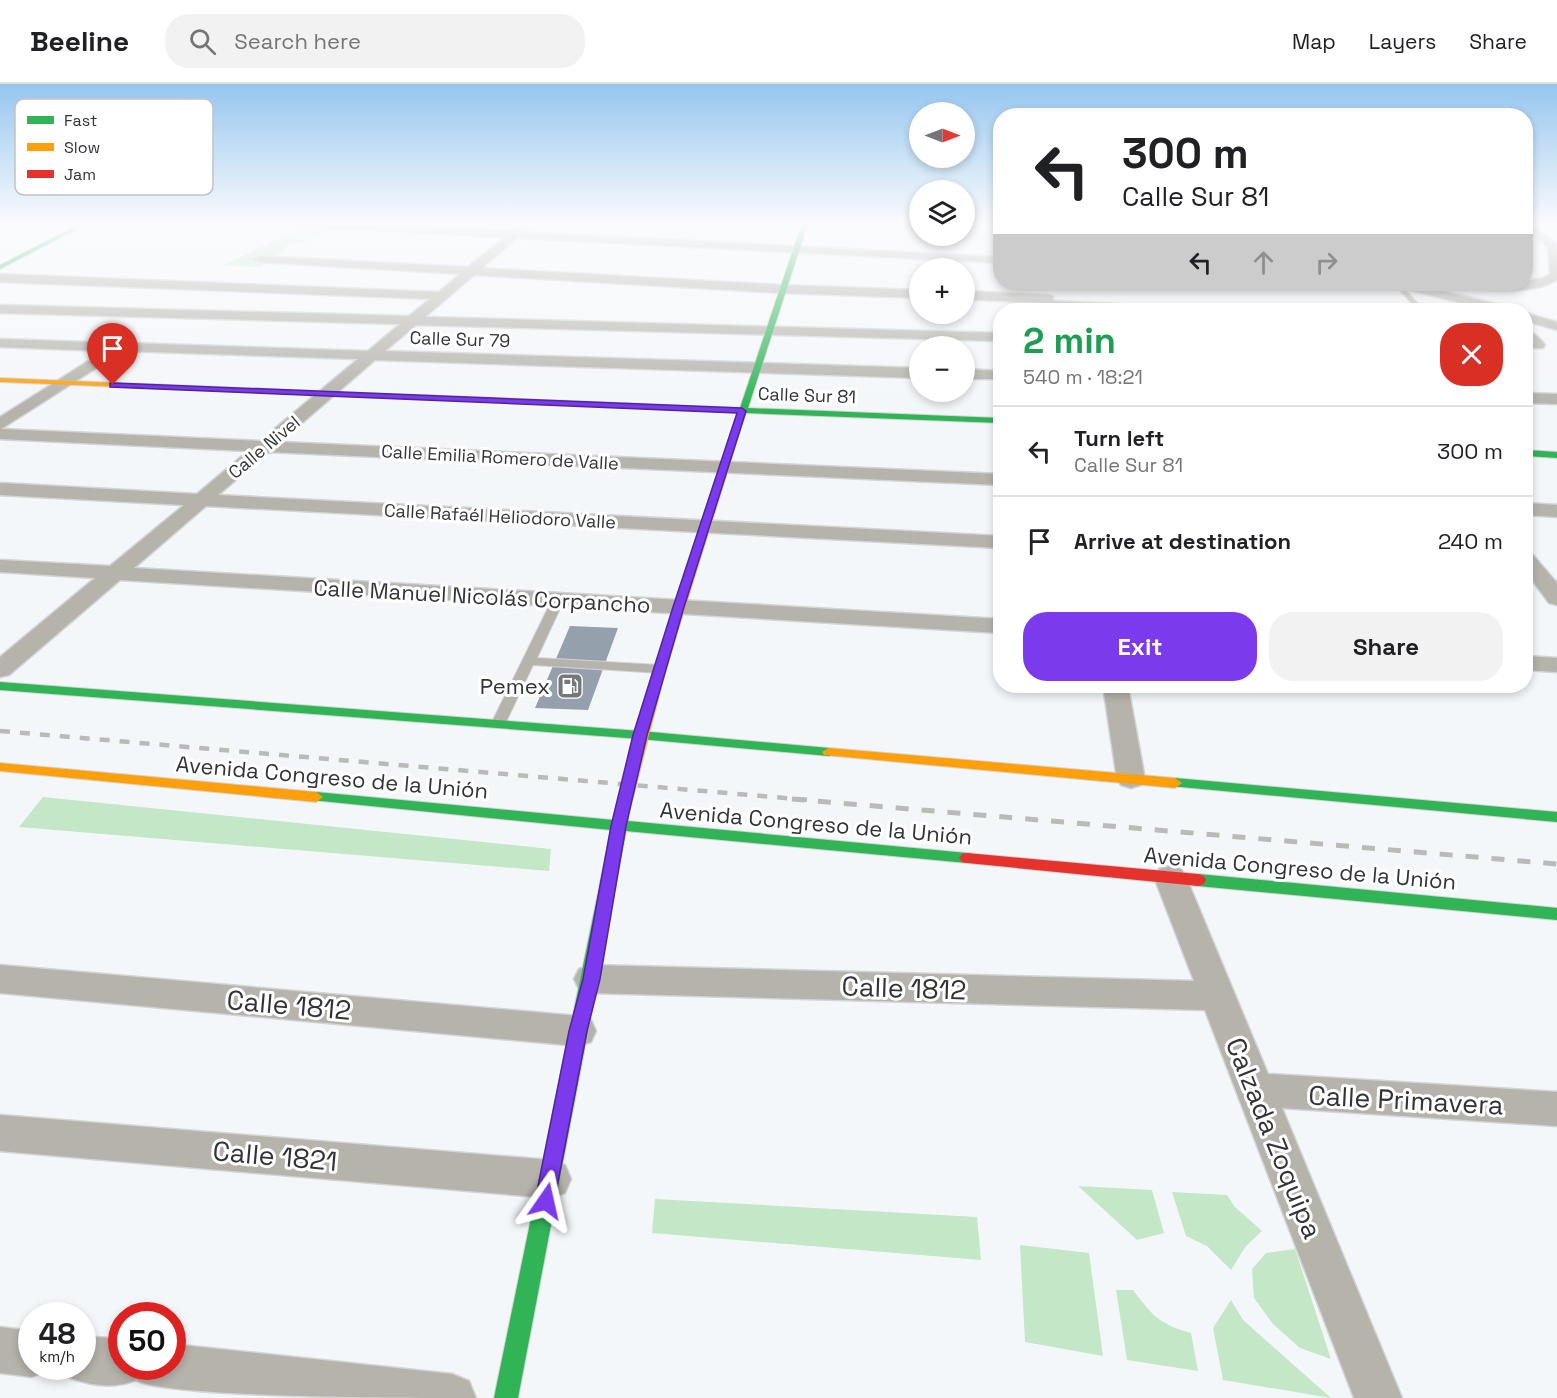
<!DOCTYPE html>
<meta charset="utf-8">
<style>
:root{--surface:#fff;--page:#f2f2f2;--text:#202124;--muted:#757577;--line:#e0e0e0;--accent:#7c3aed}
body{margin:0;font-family:"Space Grotesk",sans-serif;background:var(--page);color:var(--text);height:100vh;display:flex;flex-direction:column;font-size:22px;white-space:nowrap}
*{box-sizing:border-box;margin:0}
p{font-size:20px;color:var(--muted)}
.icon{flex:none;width:33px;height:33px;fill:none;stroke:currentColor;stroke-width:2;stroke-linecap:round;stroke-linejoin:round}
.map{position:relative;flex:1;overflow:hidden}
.sheet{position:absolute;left:993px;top:219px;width:540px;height:390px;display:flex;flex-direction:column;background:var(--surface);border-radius:24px;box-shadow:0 3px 9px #0003}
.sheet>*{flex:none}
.top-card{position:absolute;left:993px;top:24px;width:540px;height:183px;border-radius:24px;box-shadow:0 3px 9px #0003;background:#fff;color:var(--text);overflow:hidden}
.needle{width:39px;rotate:90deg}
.controls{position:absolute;left:909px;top:18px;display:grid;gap:12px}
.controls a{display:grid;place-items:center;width:66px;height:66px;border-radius:50%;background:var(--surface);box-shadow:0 3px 9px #0003;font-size:30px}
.speed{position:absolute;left:18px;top:1218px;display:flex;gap:12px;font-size:30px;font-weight:700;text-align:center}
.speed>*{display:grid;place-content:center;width:78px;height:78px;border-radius:50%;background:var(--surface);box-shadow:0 3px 9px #0003;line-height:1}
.speed small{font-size:15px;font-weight:400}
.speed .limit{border:9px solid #d22;background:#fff;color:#111}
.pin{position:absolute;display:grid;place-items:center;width:51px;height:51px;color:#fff;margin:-62px -26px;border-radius:50% 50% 50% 0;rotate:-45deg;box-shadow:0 0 6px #0007}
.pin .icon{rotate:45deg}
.me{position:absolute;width:66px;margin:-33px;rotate:11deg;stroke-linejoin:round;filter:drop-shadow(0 0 4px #0008)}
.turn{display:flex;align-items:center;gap:21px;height:126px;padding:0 30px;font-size:27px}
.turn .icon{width:78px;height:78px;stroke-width:2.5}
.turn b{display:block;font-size:42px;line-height:51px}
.lanes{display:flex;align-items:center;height:57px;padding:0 30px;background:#0003;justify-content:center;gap:30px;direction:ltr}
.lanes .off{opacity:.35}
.round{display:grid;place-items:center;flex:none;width:63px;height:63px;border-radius:24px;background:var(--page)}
.head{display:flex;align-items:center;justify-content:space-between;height:102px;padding:0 30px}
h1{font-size:36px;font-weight:600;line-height:45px;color:#1e9e55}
.action{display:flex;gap:12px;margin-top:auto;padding:12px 30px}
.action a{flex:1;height:69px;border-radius:24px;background:var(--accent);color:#fff;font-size:24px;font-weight:600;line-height:69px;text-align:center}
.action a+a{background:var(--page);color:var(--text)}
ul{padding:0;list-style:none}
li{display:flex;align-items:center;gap:18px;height:90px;padding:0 30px;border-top:2px solid var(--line)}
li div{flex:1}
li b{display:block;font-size:22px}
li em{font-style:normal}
header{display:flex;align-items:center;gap:36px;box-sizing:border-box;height:84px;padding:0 30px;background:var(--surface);border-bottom:2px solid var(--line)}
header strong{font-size:28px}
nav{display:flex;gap:33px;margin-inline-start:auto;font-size:21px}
.search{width:420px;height:54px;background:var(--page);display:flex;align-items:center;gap:15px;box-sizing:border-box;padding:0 21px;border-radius:24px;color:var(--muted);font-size:22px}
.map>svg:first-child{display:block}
</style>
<header>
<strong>Beeline</strong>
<div class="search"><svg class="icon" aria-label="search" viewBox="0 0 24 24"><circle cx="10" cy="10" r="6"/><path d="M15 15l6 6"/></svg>Search here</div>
<nav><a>Map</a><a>Layers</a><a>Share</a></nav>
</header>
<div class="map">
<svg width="1557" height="1314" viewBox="0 0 1557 1314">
<rect width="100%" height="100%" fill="#f4f7fa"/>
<path fill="#c3e7c7" d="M 304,143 L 329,145 L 302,159 L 291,159 L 261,183 L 224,181 Z
M 43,713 L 551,765 L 549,787 L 19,743 Z
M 1078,1102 L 1152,1106 L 1164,1149 L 1137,1156 Z
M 1172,1108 L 1227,1111 L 1235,1123 L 1262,1147 L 1246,1162 L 1231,1186 L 1207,1162 L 1186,1152 Z
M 655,1115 L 977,1133 L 981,1176 L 652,1149 Z
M 1020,1161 L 1089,1169 L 1103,1272 L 1025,1258 Z
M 1295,1165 L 1331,1275 L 1300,1264 L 1273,1240 L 1254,1214 L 1252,1185 L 1266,1169 Z
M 1116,1206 L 1133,1206 C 1153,1232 1159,1240 1191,1249 L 1198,1287 L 1127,1276 Z
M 1231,1216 L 1243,1236 L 1331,1314 L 1223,1296 L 1213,1244 Z"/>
<path fill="#95a0ad" d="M 570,542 L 618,544 L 588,626 L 535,624 Z"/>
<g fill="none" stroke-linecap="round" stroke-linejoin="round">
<g stroke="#d2d4d6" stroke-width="2">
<path id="lane" d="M 1394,200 L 1400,200 L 1424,226 L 1418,226 Z
M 558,513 L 564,516 L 537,574 L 660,581 L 666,585 L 660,589 L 533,581 L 505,640 L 503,643 L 493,643 L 491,640 L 552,516 Z"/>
</g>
<g stroke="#d2d4d6" stroke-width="3">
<path id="street" d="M 293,139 L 363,139 L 512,147 L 522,141 L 527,144 L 524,148 L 1000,173 L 1000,179 L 517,154 L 482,184 L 783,201 L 920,206 L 920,214 L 783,209 L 474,191 L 425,233 L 1000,249 L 1000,257 L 416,241 L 385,267 L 920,284 L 920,294 L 375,276 L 280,358 L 1000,390 L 1000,401 L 269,368 L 218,411 L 1000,452 L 1000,464 L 206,422 L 134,484 L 1000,535 L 1000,549 L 120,496 L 9,591 L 0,593 L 0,573 L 95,494 L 0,488 L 0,476 L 110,482 L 184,421 L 0,411 L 0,399 L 197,410 L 248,367 L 0,355 L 0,333 L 104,267 L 0,263 L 0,255 L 117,259 L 123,257 L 129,259 L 368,267 L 400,240 L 0,229 L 0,221 L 409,232 L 430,215 L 0,198 L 0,190 L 439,208 L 460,190 L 259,178 L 253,175 L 259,172 L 468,183 L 505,153 L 298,142 ZM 123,267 L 358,275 L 260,357 L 1,345 Z
M 1531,141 L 1557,160 L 1557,196 C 1529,213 1477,205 1445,204 L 1439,200 L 1526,200 L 1526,197 L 1543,194 L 1550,190 L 1548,163 L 1527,146 L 1526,144 Z
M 1395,200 L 1414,200 L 1509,223 L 1511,226 L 1490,226 L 1397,203 Z
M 964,207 L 1048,211 L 1053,212 L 1053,217 L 1154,222 L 1161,226 L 1050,225 L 1045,224 L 1045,219 L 964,215 Z
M 1526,229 L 1557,238 L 1557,246 L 1526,237 Z
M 1526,246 C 1533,248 1541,255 1545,261 L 1543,264 L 1533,264 L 1526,257 Z
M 964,285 L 1000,287 L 1000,295 L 964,295 Z
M 1526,309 L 1557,310 L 1557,320 L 1526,319 Z
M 1526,419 L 1557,421 L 1557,433 L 1526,431 Z
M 1526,469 L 1533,471 L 1557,499 L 1557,521 L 1549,519 L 1526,488 Z
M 1526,572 L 1557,574 L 1557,588 L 1526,586 Z
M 1103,602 L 1128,602 L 1145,695 L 1141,701 L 1131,704 L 1121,701 L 1117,695 Z
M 1170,782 L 1181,785 L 1186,793 L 1268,990 L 1557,1008 L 1557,1042 L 1282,1024 L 1402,1314 L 1354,1314 L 1205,926 L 591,909 L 579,905 L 574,895 L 579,885 L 591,881 L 1194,897 L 1154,793 L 1159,785 Z
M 0,881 L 578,932 L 591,936 L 596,947 L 591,958 L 578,962 L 0,909 Z
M 0,1031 L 550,1076 L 565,1081 L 571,1095 L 565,1109 L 550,1114 L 0,1067 Z
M 0,1243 L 32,1247 L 32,1282 L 50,1282 L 48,1286 L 32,1293 L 0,1289 Z
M 82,1252 L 122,1255 L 122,1282 L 172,1282 L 172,1260 L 452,1290 L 469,1297 L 476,1314 C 425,1314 162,1314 136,1296 C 114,1306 88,1301 65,1292 L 62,1282 L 82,1282 Z"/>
</g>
<g stroke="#d2d4d6" stroke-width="2">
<path id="fast" d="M 82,139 L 89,139 L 0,185 L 0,181 Z
M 802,139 L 808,139 L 748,324 L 1000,334 L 1000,339 L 746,329 L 735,363 L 731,366 L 727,363 L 738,328 L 594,322 L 594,318 L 597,318 L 740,324 Z
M 1526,366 L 1557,368 L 1557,374 L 1526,372 Z
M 0,598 L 640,647 L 829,664 L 836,668 L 829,672 L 640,655 L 0,606 Z
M 1175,694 L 1557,728 L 1557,738 L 1170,702 L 1168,699 Z
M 316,708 L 613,736 L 617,726 L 622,724 L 629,729 L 628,737 L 967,769 L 972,770 L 975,774 L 972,778 L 967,779 L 626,747 L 518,1314 L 494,1314 L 611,746 L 311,716 L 309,713 L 311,710 Z
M 1198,790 L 1557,824 L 1557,836 L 1198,802 L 1192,800 L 1190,796 L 1192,792 Z"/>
</g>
<g stroke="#d2d4d6" stroke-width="2">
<path id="slow" d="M 0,294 L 344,308 L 348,310 L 344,312 L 0,298 Z
M 731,360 L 735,363 L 666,585 L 629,729 L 622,734 L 617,732 L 615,729 L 654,585 L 727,363 Z
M 829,664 L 1175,694 L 1182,699 L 1175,704 L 824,671 L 822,668 Z
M 0,679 L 316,708 L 323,713 L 316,718 L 0,687 Z"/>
</g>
<g stroke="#d2d4d6" stroke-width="2">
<path id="jam" d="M 341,308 L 597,318 L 601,320 L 597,322 L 344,312 L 341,312 Z
M 967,769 L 1198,790 L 1204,792 L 1206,796 L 1204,800 L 1198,802 L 967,779 L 962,778 L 959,774 L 962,770 Z"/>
</g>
<use href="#lane" fill="#b5b3aa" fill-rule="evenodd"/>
<use href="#street" fill="#b5b3aa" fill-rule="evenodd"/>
<use href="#fast" fill="#30b455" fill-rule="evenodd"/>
<use href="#slow" fill="#ff9f0a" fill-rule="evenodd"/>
<use href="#jam" fill="#e5322d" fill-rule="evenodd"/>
<path stroke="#b9bbb8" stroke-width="4.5" stroke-dasharray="10 10" stroke-linecap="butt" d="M 0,647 L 809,716"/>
<path stroke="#b9bbb8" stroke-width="5" stroke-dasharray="13 13" stroke-linecap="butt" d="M 792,715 L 1557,780"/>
</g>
<linearGradient id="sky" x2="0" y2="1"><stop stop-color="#96c6ef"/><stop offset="0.43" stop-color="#fafbfd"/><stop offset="1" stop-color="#fafbfd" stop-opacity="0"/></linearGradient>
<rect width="1557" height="323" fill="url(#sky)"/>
<path fill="#7c3aed" stroke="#51269a" stroke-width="1.5" d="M 113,299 L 742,324 L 746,327 L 684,523 L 647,651 L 626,742 L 600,895 L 587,947 L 553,1124 L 546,1127 L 538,1124 L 535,1117 L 569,947 L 583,895 L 611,742 L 633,651 L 673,523 L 737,329 L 110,303 L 110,299 Z"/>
<defs>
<g id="fuel-square" transform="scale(1.35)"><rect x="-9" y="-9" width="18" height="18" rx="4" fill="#75787b" stroke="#fff"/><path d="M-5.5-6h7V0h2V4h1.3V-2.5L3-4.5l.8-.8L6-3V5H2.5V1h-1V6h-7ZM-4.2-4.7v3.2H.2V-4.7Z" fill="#fff"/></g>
</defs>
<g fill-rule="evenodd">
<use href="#fuel-square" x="570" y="602"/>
</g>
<g text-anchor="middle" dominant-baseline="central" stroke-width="6" stroke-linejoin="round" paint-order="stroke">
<g font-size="18" fill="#313336" stroke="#fff">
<text transform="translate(460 255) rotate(2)">Calle Sur 79</text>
<text transform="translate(807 311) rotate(2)">Calle Sur 81</text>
<text transform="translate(264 363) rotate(-40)">Calle Nivel</text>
<text transform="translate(500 373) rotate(3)">Calle Emilia Romero de Valle</text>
<text transform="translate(500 432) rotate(3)">Calle Rafaél Heliodoro Valle</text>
</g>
<g font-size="22" fill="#313336" stroke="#fff">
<text transform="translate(482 512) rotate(3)">Calle Manuel Nicolás Corpancho</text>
<text transform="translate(332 693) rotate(5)">Avenida Congreso de la Unión</text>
<text transform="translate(816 739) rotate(5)">Avenida Congreso de la Unión</text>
<text transform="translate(1300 784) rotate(5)">Avenida Congreso de la Unión</text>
</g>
<g font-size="22" fill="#313336" stroke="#fff" text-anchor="end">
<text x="550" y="602">Pemex</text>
</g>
<g font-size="27" fill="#313336" stroke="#fff">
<text transform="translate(904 904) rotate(2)">Calle 1812</text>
<text transform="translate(289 921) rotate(5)">Calle 1812</text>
<text transform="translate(1406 1016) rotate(3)">Calle Primavera</text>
<text transform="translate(1274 1054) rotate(68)">Calzada Zoquipa</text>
<text transform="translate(275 1072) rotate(5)">Calle 1821</text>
</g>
</g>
<rect x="15" y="15" width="198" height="96" rx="9" fill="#fff" stroke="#c1c2c3" stroke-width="1.5"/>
<rect x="27" y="32" width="27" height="8" fill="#30b455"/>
<rect x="27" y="59" width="27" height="8" fill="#ff9f0a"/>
<rect x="27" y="86" width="27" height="8" fill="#e5322d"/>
<g font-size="16" fill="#313336">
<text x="64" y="42">Fast</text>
<text x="64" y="69">Slow</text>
<text x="64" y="96">Jam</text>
</g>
</svg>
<div class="controls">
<a><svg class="needle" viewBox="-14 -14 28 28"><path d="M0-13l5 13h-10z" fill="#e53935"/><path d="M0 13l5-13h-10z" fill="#757577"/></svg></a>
<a><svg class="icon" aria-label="layers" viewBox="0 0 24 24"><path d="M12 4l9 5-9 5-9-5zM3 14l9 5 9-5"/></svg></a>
<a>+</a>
<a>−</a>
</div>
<div class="speed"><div>48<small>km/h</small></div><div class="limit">50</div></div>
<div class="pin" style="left:113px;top:301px;background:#d93025"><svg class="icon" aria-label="arrive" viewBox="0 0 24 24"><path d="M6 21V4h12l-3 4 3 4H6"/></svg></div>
<svg class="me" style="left:546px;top:1117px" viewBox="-20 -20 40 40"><path d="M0-17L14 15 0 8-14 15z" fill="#7c3aed" stroke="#fff" stroke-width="4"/></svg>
<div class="top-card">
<div class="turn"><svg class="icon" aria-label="left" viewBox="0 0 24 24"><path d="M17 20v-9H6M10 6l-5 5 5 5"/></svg><div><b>300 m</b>Calle Sur 81</div></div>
<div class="lanes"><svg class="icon" aria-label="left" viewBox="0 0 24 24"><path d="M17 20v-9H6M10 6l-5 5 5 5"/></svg><svg class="icon off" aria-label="ahead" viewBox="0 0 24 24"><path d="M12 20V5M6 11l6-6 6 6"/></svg><svg class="icon off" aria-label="right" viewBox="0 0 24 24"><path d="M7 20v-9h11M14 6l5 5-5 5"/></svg></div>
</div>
<section class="sheet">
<div class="head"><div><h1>2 min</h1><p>540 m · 18:21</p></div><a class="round" style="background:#d93025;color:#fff"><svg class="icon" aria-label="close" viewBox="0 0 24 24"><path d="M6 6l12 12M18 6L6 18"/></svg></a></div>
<ul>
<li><svg class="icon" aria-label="left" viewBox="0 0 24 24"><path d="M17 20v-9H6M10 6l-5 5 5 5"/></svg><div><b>Turn left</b><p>Calle Sur 81</p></div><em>300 m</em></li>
<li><svg class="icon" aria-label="arrive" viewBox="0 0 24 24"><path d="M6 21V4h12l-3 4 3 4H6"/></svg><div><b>Arrive at destination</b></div><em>240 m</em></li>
</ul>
<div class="action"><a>Exit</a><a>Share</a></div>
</section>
</div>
